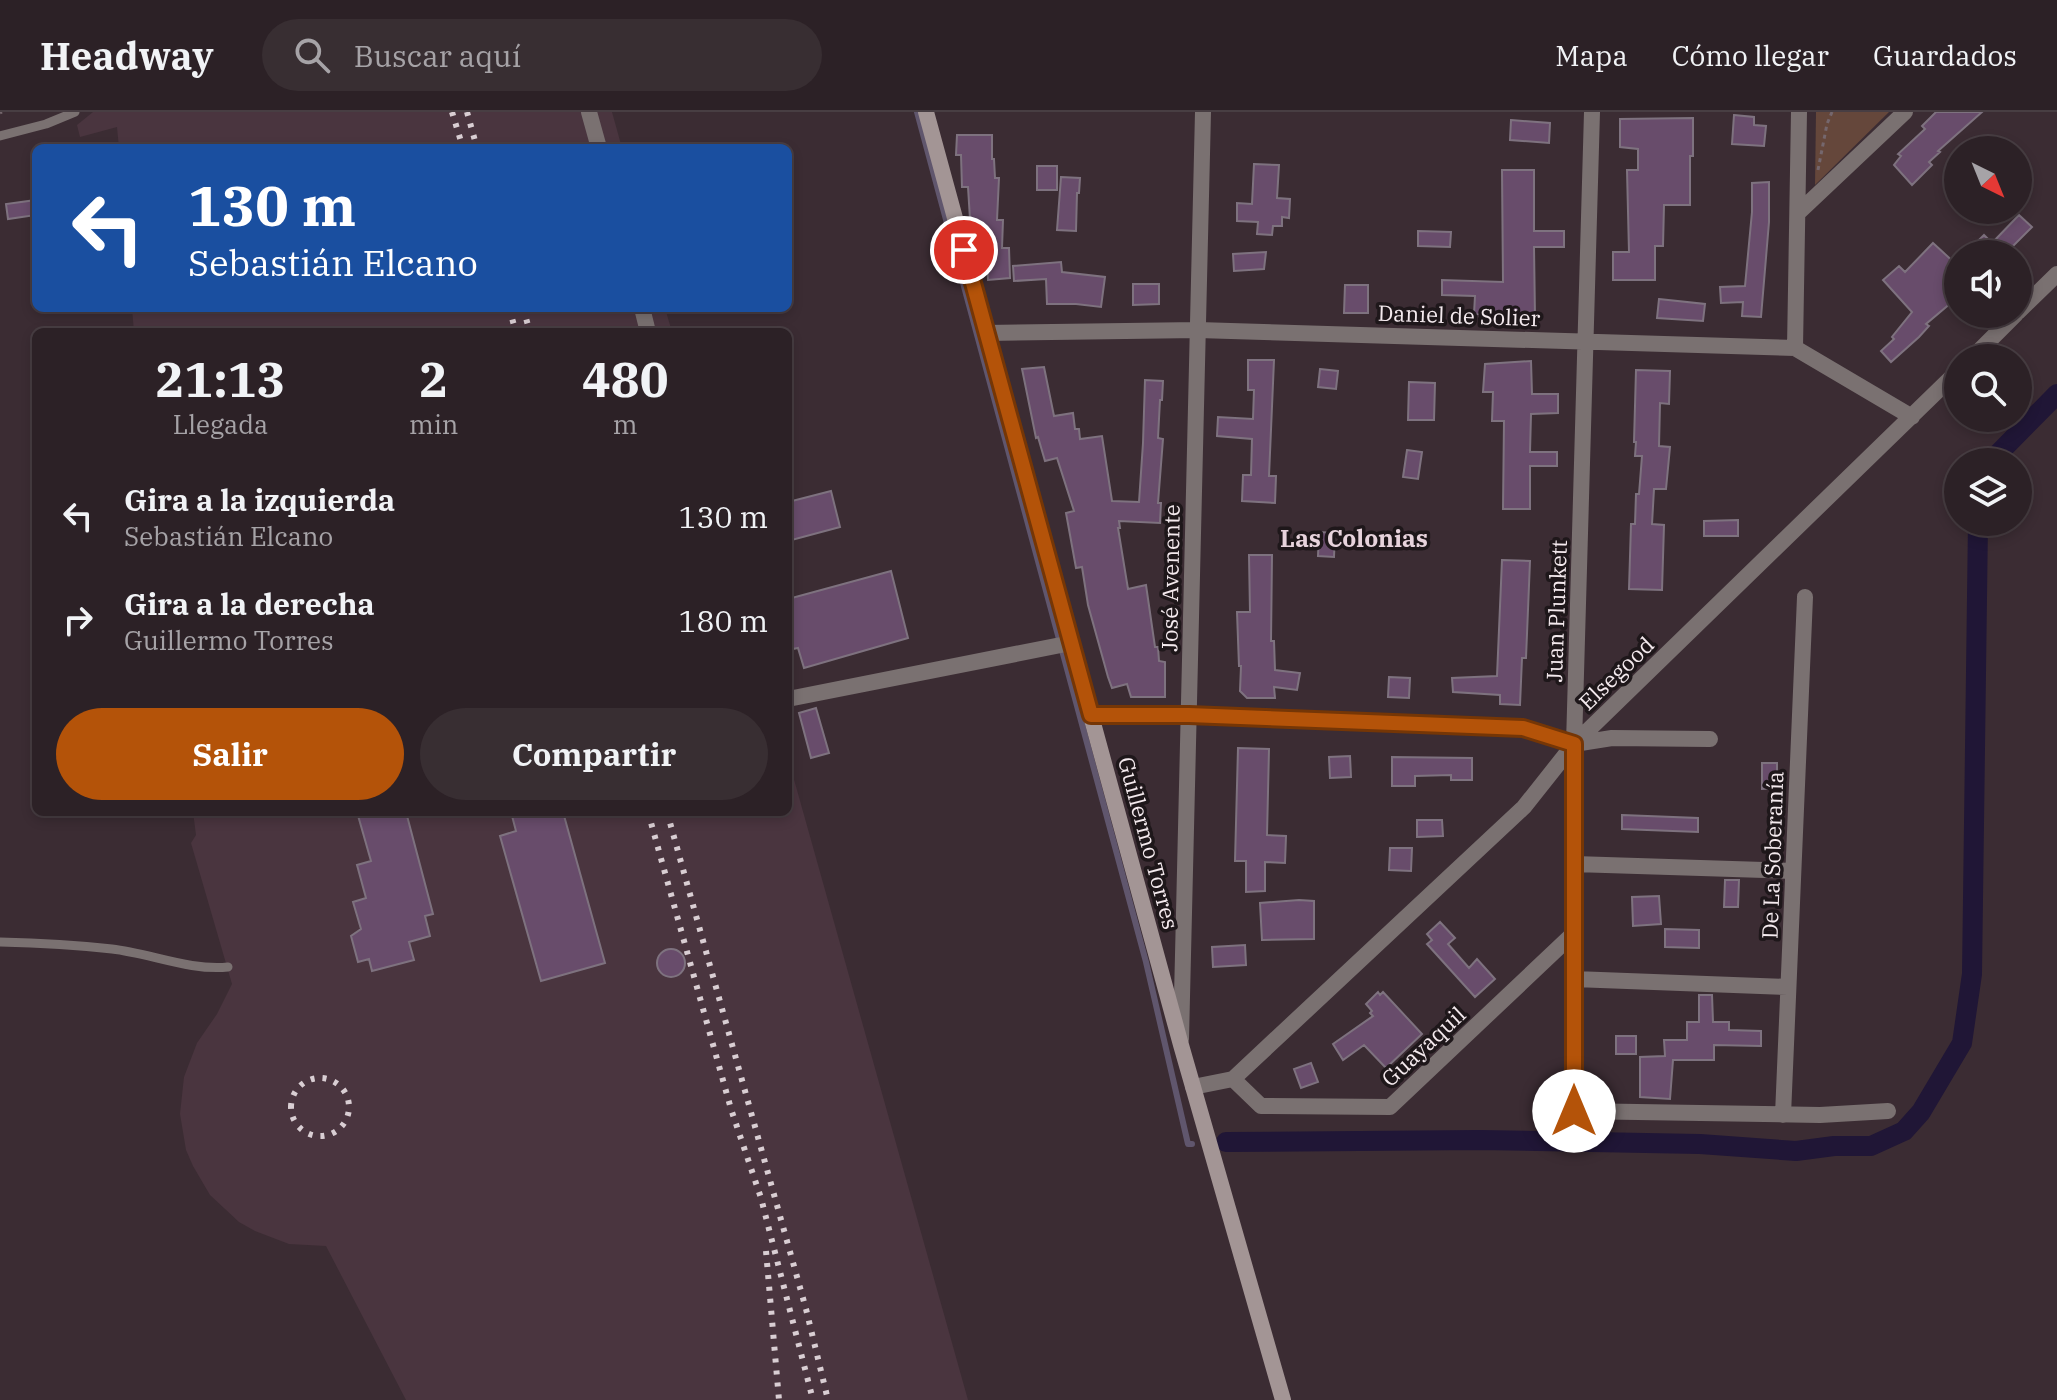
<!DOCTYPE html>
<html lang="es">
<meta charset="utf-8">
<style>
:root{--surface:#2c2126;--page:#382e32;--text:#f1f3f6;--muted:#a6a3a7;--line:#483e43;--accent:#b45309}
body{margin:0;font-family:"IBM Plex Serif",serif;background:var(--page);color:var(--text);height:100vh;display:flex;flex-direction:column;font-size:30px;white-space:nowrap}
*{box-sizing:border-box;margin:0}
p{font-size:26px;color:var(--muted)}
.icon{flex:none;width:44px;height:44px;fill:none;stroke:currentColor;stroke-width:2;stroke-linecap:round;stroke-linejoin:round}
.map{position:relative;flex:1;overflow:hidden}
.details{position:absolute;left:32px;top:216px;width:760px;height:488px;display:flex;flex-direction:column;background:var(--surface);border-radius:12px;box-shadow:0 4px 12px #0003,0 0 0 2px var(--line)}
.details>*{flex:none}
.hud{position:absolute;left:32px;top:32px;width:760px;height:168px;border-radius:12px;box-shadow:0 4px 12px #0003,0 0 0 2px var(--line);background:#1a4fa0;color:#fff;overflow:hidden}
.needle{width:52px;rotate:137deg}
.buttons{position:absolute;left:1944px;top:24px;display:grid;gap:16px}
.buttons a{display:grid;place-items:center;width:88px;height:88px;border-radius:50%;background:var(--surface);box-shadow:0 4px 12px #0003,0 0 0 2px var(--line);font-size:40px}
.pin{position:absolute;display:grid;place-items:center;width:68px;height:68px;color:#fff;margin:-34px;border:4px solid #fff;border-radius:50%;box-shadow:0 2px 8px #0007}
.me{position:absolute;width:88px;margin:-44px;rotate:0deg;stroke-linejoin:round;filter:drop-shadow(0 0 6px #0008)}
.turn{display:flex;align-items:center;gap:28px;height:168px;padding:0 24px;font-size:36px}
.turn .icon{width:104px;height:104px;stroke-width:2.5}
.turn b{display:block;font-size:56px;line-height:68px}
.eta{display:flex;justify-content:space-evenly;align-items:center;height:136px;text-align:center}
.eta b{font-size:48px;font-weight:800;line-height:56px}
.cta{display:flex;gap:16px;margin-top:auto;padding:16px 24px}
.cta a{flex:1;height:92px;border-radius:48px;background:var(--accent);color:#fff;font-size:32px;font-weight:800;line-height:92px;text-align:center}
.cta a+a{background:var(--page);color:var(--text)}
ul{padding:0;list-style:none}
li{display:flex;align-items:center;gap:24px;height:104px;padding:0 24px}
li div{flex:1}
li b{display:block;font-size:30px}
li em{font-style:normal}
header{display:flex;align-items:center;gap:48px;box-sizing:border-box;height:112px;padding:0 40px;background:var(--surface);border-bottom:2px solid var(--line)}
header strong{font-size:38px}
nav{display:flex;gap:44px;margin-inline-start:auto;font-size:28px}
.search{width:560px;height:72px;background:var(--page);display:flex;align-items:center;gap:20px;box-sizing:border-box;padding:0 28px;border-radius:44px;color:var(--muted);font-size:30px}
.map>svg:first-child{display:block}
</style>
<header>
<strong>Headway</strong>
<div class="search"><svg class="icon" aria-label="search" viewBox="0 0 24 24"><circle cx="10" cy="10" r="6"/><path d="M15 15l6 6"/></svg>Buscar aquí</div>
<nav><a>Mapa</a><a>Cómo llegar</a><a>Guardados</a></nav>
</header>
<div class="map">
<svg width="2057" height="1288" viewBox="0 0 2057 1288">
<rect width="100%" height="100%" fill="#3b2c33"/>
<path fill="#4a353f" d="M 93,0 L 612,0 L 622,36 L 119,36 L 117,15 L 80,25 L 77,13 Z
M 132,196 L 665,196 L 672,220 L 134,220 Z
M 788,646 L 968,1288 L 406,1288 L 326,1134 L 289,1132 L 255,1119 L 239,1110 L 210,1083 L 193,1054 L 186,1038 L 180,1002 L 184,965 L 197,931 L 217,902 L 232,872 L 191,731 L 196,723 L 193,700 L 788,700 Z"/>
<path fill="#65473b" d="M 1816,0 L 1889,0 L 1815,73 Z"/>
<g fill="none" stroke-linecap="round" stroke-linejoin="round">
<path stroke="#60566d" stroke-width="6" d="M 917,0 L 1146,850 L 1188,1032 L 1192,1032"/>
<path stroke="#201636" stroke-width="20" d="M 1990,350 L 2057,282
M 1226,1030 L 1479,1028 L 1700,1032 L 1796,1039 L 1834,1034 L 1871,1034 L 1904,1019 L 1921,1000 L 1962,931 L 1972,862 L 1978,410"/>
</g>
<path fill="#684c6b" stroke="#7e727f" stroke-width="2" d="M 1936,0 L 1982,0 L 1938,39 L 1940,40 L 1929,50 L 1932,53 L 1912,73 L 1894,53 L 1901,44 L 1898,42 L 1925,17 L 1922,14 Z
M 1734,3 L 1754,5 L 1754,13 L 1766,14 L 1764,34 L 1732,32 Z
M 1693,6 L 1693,44 L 1690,44 L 1690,93 L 1664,93 L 1663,134 L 1655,134 L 1655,168 L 1613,168 L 1613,140 L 1629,140 L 1627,58 L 1638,58 L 1638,37 L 1620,35 L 1620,7 Z
M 1511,8 L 1550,11 L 1549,31 L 1510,28 Z
M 957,23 L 992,23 L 992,47 L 994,47 L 995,66 L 999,66 L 997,108 L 1003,108 L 1002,136 L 1009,136 L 1010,166 L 988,168 L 987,147 L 982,147 L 981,123 L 971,123 L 968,75 L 962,75 L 961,43 L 956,43 Z
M 1254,52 L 1279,53 L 1277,86 L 1290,87 L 1289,106 L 1282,105 L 1282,114 L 1273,114 L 1272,123 L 1257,122 L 1258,110 L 1237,109 L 1237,91 L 1252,92 Z
M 1037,54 L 1057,54 L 1057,78 L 1037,78 Z
M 1502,58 L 1534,58 L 1534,119 L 1564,119 L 1564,135 L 1534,135 L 1535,205 L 1503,206 L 1503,203 L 1474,202 L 1475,184 L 1442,183 L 1442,168 L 1503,170 Z
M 1061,65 L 1080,66 L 1079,81 L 1077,81 L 1076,119 L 1057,118 Z
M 1769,70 L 1769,110 L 1761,205 L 1742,204 L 1743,190 L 1721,191 L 1720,175 L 1745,174 L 1752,100 L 1752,71 Z
M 36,88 L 36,103 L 8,107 L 6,92 Z
M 2019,103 L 2032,115 L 2005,142 L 1965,142 L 1984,123 L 1992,131 Z
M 1418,119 L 1451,120 L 1450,135 L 1418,134 Z
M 1933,131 L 1958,154 L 1958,185 L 1926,212 L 1929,214 L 1919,225 L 1891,250 L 1881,239 L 1894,227 L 1892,225 L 1912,200 L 1883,168 L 1899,154 L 1905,160 Z
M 1266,140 L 1264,157 L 1234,159 L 1233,142 Z
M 1061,150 L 1062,160 L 1105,165 L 1101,195 L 1076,192 L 1047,192 L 1046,167 L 1014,169 L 1013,154 Z
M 1133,172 L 1159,172 L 1159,192 L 1133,193 Z
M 1345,173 L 1368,173 L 1368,201 L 1344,201 Z
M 1659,187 L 1705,192 L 1703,209 L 1657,206 Z
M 1248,248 L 1274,248 L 1269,364 L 1276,364 L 1275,391 L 1242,389 L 1243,363 L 1251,363 L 1252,327 L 1217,324 L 1218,305 L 1253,307 L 1254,278 L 1248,278 Z
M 1531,249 L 1532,282 L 1558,282 L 1558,301 L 1531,302 L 1530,340 L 1557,340 L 1557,354 L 1530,354 L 1530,397 L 1503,397 L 1504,309 L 1492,309 L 1493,280 L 1483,280 L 1485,252 Z
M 1044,255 L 1054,304 L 1073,301 L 1075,317 L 1079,317 L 1080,327 L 1102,324 L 1112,389 L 1139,390 L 1143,331 L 1145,268 L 1163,269 L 1162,288 L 1160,288 L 1158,326 L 1163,327 L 1158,391 L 1161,391 L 1160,411 L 1119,409 L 1120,416 L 1118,416 L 1128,477 L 1146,473 L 1155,535 L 1158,535 L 1159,549 L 1165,550 L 1165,585 L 1131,585 L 1127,572 L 1112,576 L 1108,565 L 1088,493 L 1082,455 L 1076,456 L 1066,401 L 1074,399 L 1057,346 L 1045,349 L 1038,325 L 1036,326 L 1022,257 Z
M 1320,257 L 1338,259 L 1336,277 L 1318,275 Z
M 1636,258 L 1670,259 L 1669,292 L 1660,291 L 1659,334 L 1670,335 L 1666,377 L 1654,377 L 1652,412 L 1664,413 L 1662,478 L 1629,477 L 1631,412 L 1635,412 L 1636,382 L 1639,382 L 1642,344 L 1635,344 L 1636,330 L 1634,330 Z
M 1409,270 L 1435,271 L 1434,308 L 1408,308 Z
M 1407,338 L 1422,340 L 1418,367 L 1403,365 Z
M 831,379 L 840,415 L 788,429 L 788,390 Z
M 1738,408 L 1738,424 L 1704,424 L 1704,409 Z
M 1319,420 L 1335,421 L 1334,445 L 1318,444 Z
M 1249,443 L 1272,443 L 1271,529 L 1274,529 L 1275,558 L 1300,561 L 1297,578 L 1274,575 L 1275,586 L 1247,586 L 1240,579 L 1241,554 L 1239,554 L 1237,500 L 1250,500 Z
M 1502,448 L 1530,449 L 1526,546 L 1522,546 L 1520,593 L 1500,592 L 1500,583 L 1453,580 L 1452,566 L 1497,564 Z
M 891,459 L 908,526 L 804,556 L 798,536 L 788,538 L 788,487 Z
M 1389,565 L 1410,566 L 1409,586 L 1388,585 Z
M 816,596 L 829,641 L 811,646 L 799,601 Z
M 1238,636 L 1269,637 L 1267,723 L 1286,724 L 1285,751 L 1265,750 L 1265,779 L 1246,780 L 1246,749 L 1235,749 Z
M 1350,644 L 1351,665 L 1330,666 L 1329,645 Z
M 1392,645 L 1472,646 L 1472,668 L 1451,668 L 1451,663 L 1415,664 L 1415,674 L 1392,674 Z
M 1762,651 L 1777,651 L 1777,676 L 1762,677 Z
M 357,700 L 406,700 L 433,802 L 425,804 L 430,824 L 409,830 L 414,848 L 372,859 L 369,847 L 358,850 L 351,824 L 361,817 L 353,790 L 366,786 L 357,753 L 371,749 Z
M 511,700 L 563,700 L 605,851 L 541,869 L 500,724 L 516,719 Z
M 1622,703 L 1698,706 L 1698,720 L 1622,717 Z
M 1417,708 L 1442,708 L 1443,724 L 1417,725 Z
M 1390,736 L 1412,736 L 1411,759 L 1389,758 Z
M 1725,768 L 1739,768 L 1738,795 L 1724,795 Z
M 1659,784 L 1661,812 L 1633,814 L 1632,785 Z
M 1299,788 L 1314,789 L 1314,827 L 1262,828 L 1260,791 Z
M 1440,810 L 1455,826 L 1448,832 L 1469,856 L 1477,847 L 1495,867 L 1475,885 L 1427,832 L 1432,828 L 1427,822 Z
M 1665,817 L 1699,818 L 1699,836 L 1665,835 Z
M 1245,833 L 1246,853 L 1213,855 L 1212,835 Z
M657 851a14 14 0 1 1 28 0a14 14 0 1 1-28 0Z
M 1378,880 L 1380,883 L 1383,880 L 1422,922 L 1386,956 L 1364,933 L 1343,948 L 1333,932 L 1373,904 L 1370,901 L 1372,899 L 1366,892 Z
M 1699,883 L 1712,883 L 1713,910 L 1729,910 L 1729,918 L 1761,919 L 1761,934 L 1714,933 L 1714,948 L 1673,948 L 1670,987 L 1640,985 L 1640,945 L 1665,944 L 1664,928 L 1687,928 L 1687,910 L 1699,910 Z
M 1616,924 L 1636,924 L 1636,942 L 1616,942 Z
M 1311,951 L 1318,970 L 1301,976 L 1294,957 Z"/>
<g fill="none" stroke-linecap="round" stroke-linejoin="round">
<path stroke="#75676d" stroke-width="3" stroke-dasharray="4 4" stroke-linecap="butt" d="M 0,1 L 2,0
M 1818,58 L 1827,12 L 1832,0"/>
<path stroke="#7a7171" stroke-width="9" d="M 0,24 L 46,12 L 75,0
M 0,830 C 37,831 75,833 112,837 C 149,841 190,859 228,855"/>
<path stroke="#7a7171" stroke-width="16" d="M 589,0 L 599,36
M 1592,0 L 1574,632 L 1574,999 L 1820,1003 L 1888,999
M 1798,101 L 1905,0
M 642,196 L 648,220
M 2018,200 L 2057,162
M 986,221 L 1198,218 L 1795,236 L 1912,305
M 1795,236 L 1799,0
M 1972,246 L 2016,202
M 788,587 L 1071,531
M 1091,603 L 1189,603 L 1523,616 L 1574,632 L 1612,626 L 1710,627
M 1574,752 L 1793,759
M 1574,867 L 1788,875
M 1181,927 L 1203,0
M 1233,967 L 1261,994 L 1390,995 L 1574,821
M 1193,975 L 1233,967 L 1524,695 L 1574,632 L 1958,259
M 1783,1003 L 1805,485"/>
<path stroke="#a39595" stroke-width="16" d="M 926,0 L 1181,933 L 1283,1288"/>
<path stroke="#d9ced3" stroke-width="6" stroke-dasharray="4 8" stroke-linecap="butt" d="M 452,0 L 463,36
M 467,0 L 477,36
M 509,196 L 516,220
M 523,196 L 530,220
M 648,700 L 731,997 L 761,1086 L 813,1288
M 667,700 L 806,1197 L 828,1288
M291 995a29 29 0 1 1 58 0a29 29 0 1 1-58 0Z
M 766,1139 L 779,1288"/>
</g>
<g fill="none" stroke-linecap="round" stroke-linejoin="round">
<g stroke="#753606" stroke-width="20">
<path id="route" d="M 964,138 L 1091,603 L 1189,603 L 1523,616 L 1574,632 L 1574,999"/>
</g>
<use href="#route" stroke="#b45309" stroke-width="14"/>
</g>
<g text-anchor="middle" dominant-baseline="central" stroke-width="7" stroke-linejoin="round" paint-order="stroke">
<g font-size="22" fill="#f4eaee" stroke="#1e171a">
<text transform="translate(1459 203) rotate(2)">Daniel de Solier</text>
<text transform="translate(1170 466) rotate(-89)">José Avenente</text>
<text transform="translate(1556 499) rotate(-88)">Juan Plunkett</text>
<text transform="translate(1616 561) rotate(-44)">Elsegood</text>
<text transform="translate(1149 731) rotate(75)">Guillermo Torres</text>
<text transform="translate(1772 743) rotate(-88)">De La Soberanía</text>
<text transform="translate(1423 934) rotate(-43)">Guayaquil</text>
</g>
<g font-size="24" font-weight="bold" fill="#e7d3dc" stroke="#1e171a">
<text x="1354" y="426">Las Colonias</text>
</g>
</g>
</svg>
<div class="buttons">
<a><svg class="needle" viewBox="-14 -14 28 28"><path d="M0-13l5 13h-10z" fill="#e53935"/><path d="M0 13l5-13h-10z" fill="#a6a3a7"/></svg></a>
<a><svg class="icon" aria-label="sound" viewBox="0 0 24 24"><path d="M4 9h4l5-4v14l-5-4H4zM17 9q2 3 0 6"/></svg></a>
<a><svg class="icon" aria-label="search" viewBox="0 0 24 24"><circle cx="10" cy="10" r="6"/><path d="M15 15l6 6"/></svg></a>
<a><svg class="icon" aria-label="layers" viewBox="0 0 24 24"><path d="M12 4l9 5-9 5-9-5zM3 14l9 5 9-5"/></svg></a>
</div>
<div class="pin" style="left:964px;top:138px;background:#d93025"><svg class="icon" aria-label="arrive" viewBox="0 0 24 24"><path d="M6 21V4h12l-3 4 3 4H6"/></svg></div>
<svg class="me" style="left:1574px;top:999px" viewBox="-20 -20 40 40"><circle r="19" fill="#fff"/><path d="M0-13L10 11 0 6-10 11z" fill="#b45309"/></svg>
<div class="hud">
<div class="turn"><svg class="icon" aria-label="left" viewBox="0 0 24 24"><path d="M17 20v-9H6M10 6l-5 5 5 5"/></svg><div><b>130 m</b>Sebastián Elcano</div></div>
</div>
<section class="details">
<div class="eta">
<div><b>21:13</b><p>Llegada</p></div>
<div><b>2</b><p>min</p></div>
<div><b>480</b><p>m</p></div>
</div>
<ul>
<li><svg class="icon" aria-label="left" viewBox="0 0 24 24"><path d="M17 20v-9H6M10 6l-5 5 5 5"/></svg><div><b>Gira a la izquierda</b><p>Sebastián Elcano</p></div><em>130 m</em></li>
<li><svg class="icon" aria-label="right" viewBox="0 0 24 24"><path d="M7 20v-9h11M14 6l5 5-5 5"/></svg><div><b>Gira a la derecha</b><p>Guillermo Torres</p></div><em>180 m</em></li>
</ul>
<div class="cta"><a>Salir</a><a>Compartir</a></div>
</section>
</div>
